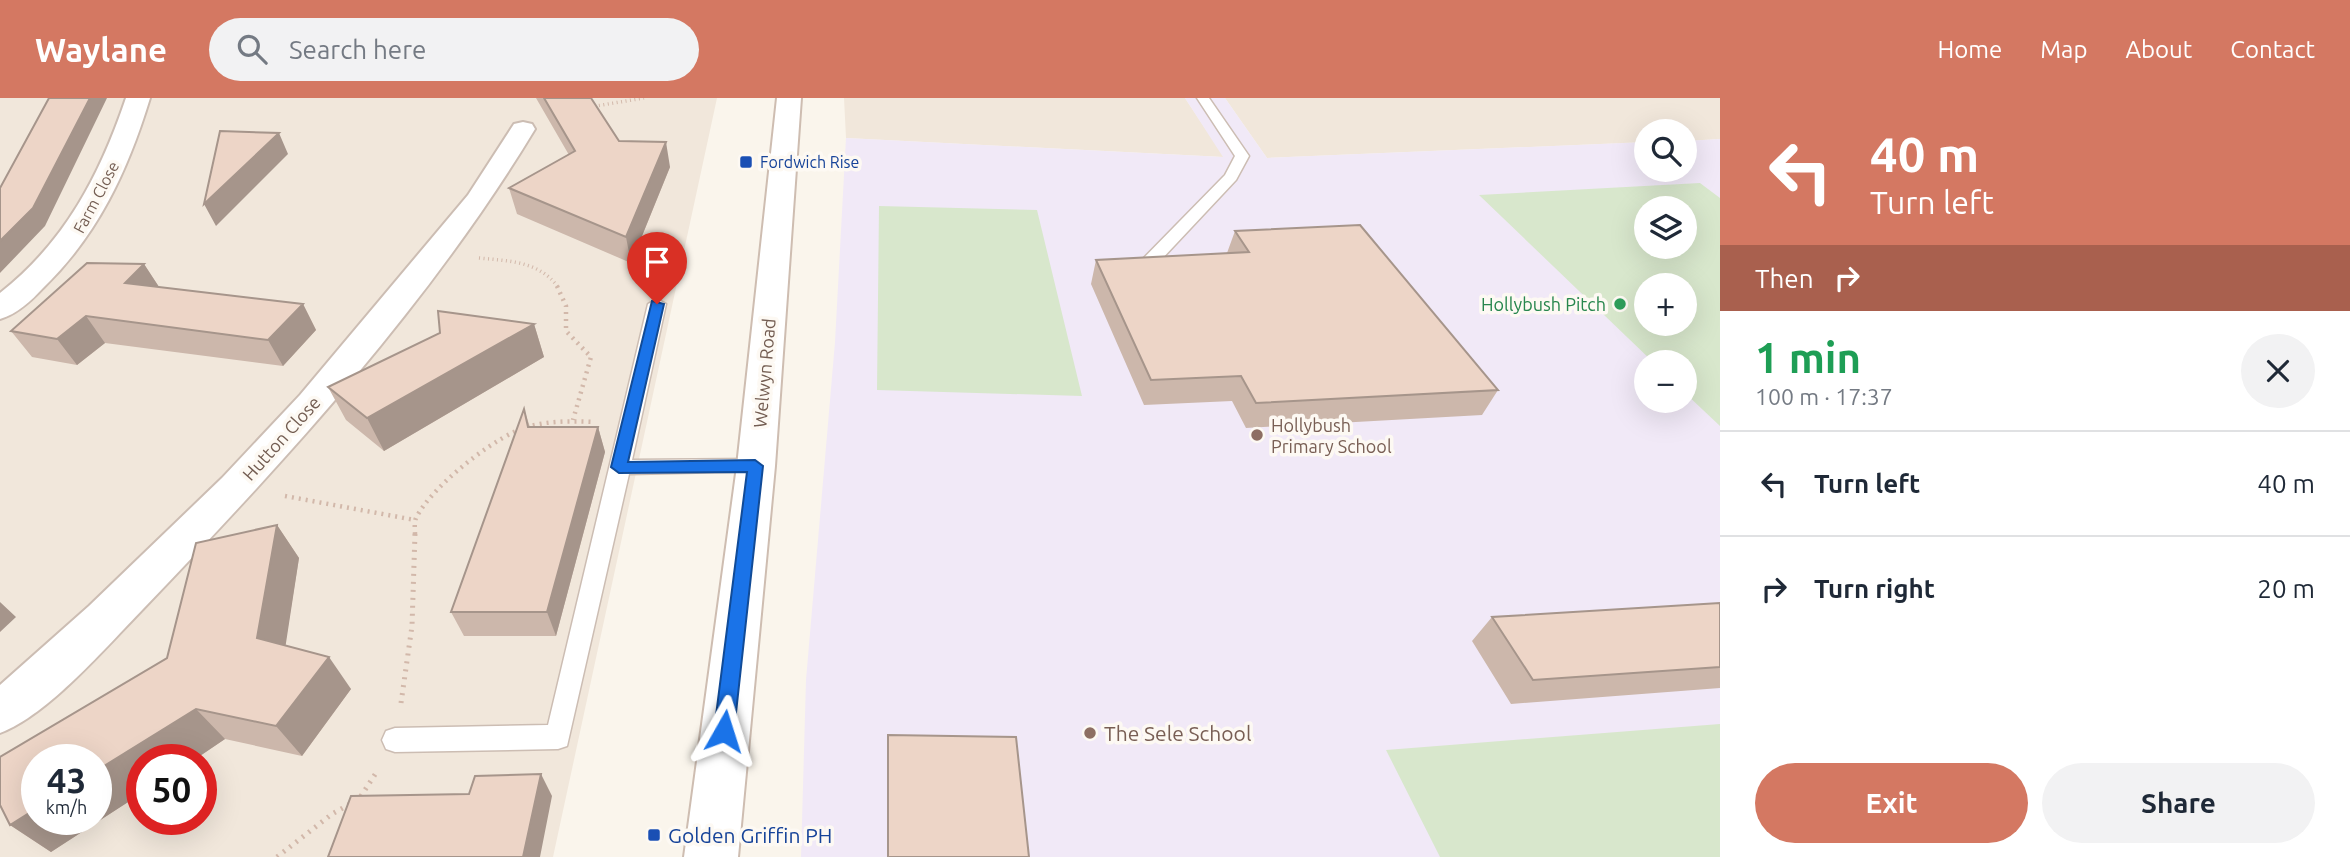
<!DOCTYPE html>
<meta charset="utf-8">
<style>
:root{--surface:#fff;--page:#f2f2f3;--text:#1f2937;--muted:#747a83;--line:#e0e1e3;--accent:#d47862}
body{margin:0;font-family:Ubuntu,sans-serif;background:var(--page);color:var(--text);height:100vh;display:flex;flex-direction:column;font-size:26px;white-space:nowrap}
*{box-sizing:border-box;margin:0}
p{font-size:23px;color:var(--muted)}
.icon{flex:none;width:38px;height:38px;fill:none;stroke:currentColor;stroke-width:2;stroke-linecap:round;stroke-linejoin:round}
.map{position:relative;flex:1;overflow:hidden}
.drawer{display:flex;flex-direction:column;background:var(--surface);width:630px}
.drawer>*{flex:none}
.guide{background:#d47862;color:#fff;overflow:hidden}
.controls{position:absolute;left:1634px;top:21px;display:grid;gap:14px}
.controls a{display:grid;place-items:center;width:63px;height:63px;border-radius:50%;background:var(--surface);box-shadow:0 7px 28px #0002;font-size:35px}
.speed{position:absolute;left:21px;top:646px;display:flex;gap:14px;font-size:35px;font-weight:700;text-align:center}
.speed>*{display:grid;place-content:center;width:91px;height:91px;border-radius:50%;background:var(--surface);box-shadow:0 7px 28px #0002;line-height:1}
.speed small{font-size:18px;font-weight:400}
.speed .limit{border:10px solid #d22;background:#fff;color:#111}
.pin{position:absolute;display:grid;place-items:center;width:60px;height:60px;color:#fff;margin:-72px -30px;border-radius:50% 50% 50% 0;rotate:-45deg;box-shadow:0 0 7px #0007}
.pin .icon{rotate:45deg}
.me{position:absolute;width:77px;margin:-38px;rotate:6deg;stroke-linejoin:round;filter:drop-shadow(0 0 5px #0008)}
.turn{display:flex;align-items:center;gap:24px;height:147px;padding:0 35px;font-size:32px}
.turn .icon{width:91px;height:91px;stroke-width:2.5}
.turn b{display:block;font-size:49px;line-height:60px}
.then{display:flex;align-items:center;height:66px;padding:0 35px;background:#0003;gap:14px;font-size:26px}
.round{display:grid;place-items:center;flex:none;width:74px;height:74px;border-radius:37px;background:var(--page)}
.summary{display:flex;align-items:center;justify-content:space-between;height:119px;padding:0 35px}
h1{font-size:42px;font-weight:600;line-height:52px;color:#1e9e55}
.button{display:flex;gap:14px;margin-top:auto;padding:14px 35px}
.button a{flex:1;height:80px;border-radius:42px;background:var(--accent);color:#fff;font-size:28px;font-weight:600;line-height:80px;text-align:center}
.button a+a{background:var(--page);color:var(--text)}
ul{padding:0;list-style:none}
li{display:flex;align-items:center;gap:21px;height:105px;padding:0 35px;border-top:2px solid var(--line)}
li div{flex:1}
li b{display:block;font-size:26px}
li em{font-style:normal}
header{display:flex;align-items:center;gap:42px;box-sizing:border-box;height:98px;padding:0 35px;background:var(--accent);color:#fff}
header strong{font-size:33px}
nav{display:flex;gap:38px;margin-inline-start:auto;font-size:24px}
.search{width:490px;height:63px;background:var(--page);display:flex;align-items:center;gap:18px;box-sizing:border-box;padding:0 24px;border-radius:38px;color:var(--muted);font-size:26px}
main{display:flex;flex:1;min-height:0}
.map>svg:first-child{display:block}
</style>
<header>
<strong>Waylane</strong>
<div class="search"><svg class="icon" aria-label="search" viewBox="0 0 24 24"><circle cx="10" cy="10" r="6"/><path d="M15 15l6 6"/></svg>Search here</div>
<nav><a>Home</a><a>Map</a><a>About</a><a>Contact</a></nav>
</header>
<main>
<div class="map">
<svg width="1720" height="759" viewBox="0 0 1720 759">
<rect width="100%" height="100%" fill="#faf5ec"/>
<path fill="#f1e7db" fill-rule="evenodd" d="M 0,0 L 717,0 L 553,759 L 0,759 ZM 37,662 L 96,662 L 96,721 L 37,721 ZM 142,662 L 201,662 L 201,721 L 142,721 Z
M 844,0 L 1185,0 L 1224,59 L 846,40 Z
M 1225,0 L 1720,0 L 1720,41 L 1685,43 L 1685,33 L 1647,33 L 1647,44 L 1267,60 Z"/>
<path fill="#f1e9f7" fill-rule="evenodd" d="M 1185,0 L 1225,0 L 1267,60 L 1647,44 L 1647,72 L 1685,72 L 1685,43 L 1720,41 L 1720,759 L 801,759 L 806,582 L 835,244 L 846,40 L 1223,59 ZM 1647,110 L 1685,110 L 1685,149 L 1647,149 ZM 1647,187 L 1685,187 L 1685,226 L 1647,226 ZM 1647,264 L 1685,264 L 1685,303 L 1647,303 Z"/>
<path fill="#d8e7cc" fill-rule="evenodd" d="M 1700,85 L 1720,100 L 1720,328 L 1685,295 L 1685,264 L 1653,264 L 1479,97 ZM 1647,110 L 1685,110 L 1685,149 L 1647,149 ZM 1647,187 L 1685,187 L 1685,226 L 1647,226 Z
M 879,108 L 1037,112 L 1082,298 L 877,292 Z
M 1720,626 L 1720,759 L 1440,759 L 1386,652 Z"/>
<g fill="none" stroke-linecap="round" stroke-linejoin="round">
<g stroke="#ccbdb3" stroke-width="3">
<path id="service" d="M 1197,0 L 1209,0 L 1249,58 L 1236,82 L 1144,180 L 1132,180 L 1132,172 L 1225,77 L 1235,58 Z
M 657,201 L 666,206 L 632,362 L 756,361 L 763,363 L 766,368 L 763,373 L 629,376 L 567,648 L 558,651 L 395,654 L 386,651 L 382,642 L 386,633 L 395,630 L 548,627 L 648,206 Z"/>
</g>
<g stroke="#ccbdb3" stroke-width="4">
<path id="minor" d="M 126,0 L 150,0 C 128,72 98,137 43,190 C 31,203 17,216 0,221 L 0,195 C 65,144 100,77 126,0 Z
M 523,24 L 532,26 L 535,31 C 428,208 286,362 143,511 C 106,549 48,617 0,635 L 0,587 L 89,508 L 222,380 L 300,297 L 468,97 L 514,26 Z"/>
</g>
<g stroke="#cebdb1" stroke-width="4">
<path id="secondary" d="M 777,0 L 801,0 L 775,368 L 738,759 L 684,759 L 737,368 Z"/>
</g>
<path stroke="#d2b8aa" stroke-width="3.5" stroke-dasharray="1 3.5" stroke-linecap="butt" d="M 590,9 L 644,0
M 479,160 C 509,163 539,163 558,189"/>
<path stroke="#d2b8aa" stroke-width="4.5" stroke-dasharray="2 5" stroke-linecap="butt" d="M 557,188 L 566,208 L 566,233 L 591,259 L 573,322
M 285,398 L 415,422
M 415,436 C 415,431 414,425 416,420 C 431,390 484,348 514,334 C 540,322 567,323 595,324"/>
<path stroke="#d2b8aa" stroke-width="5" stroke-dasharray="2 6" stroke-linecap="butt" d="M 401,605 L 412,528 L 415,435
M 277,759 L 332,716 L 359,701 L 378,672"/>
<use href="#service" fill="#fff" fill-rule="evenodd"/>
<use href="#minor" fill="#fff" fill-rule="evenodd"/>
<use href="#secondary" fill="#fff" fill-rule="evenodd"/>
</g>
<path fill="#ccb7ab" d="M 536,0 L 591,0 L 619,43 L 670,69 L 631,165 L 517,116 L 509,90 L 569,57 Z
M 1235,133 L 1498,292 L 1482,317 L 1246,330 L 1232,303 L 1144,307 L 1091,186 L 1096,162 L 1227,155 Z
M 144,166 L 159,189 L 303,206 L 316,232 L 283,268 L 105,245 L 77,267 L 32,259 L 11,233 Z
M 534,226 L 544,259 L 384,353 L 346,322 L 328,289 Z
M 524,311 L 530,329 L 598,329 L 605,354 L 556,538 L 464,538 L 451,514 Z
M 277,427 L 299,460 L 285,547 L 351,591 L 302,658 L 225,641 L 194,662 L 142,662 L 142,695 L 51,754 L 10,727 L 167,560 Z
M 1720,505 L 1720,590 L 1511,606 L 1472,543 L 1492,519 Z
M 888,637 L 1029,759 L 887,759 Z"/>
<path fill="#a6958b" d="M 90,0 L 107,0 L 45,128 L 0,175 L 0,143 Z
M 279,35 L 288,56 L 216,128 L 204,106 Z
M 666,44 L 670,69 L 631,165 L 626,139 Z
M 144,166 L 161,192 L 125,185 Z
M 303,206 L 316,232 L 283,268 L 268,242 Z
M 86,218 L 105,245 L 77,267 L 57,241 Z
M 534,226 L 544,259 L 384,353 L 367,320 Z
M 598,329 L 605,354 L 556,538 L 547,514 Z
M 277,427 L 299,460 L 282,571 L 257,540 Z
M 0,504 L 16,519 L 0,534 Z
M 329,559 L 351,591 L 302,658 L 276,628 Z
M 196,611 L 225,641 L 194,662 L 142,662 L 142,695 L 51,754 L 10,727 L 37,710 L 37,721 L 96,721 L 96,673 Z
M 541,676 L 552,698 L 540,759 L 523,759 Z"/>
<path fill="#edd5c7" stroke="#a6958b" stroke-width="2" d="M 49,0 L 90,0 L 33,110 L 0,143 L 0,90 Z
M 544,0 L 591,0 L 619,43 L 666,44 L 626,139 L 509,90 L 575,53 Z
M 220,33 L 279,35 L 204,106 Z
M 1360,127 L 1498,292 L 1256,305 L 1241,278 L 1151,282 L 1096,162 L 1249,154 L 1235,133 Z
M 87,165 L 144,166 L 125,185 L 303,206 L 268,242 L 86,218 L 57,241 L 11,233 Z
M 438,213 L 534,226 L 367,320 L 328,289 L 440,235 Z
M 524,311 L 528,329 L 598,329 L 547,514 L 451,514 Z
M 277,427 L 257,540 L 329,559 L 276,628 L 196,611 L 96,673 L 96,662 L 37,662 L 37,710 L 10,727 L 0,707 L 0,659 L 167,560 L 196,445 Z
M 1720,505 L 1720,569 L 1533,582 L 1492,519 Z
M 888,637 L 1016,639 L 1029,759 L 888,759 Z
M 541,676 L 523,759 L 328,759 L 351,698 L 469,696 L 475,678 Z"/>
<path fill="#1a73e8" stroke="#114b97" stroke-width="2" d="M 652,203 L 664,206 L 628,364 L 755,362 L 763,368 L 734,633 L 731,639 L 724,642 L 717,639 L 714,633 L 747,374 L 619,375 L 611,369 Z"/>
<g fill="#1a4fb4" stroke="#fdf9f3" stroke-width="2.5">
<rect x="739" y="57" width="14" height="14" rx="3.5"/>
<rect x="647" y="730" width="14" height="14" rx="3.5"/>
</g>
<circle fill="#2e9e5b" stroke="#fdf9f3" stroke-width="2.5" cx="1620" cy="206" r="7"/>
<g fill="#8d6e63" stroke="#fdf9f3" stroke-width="2.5">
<circle cx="1257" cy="337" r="7"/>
<circle cx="1090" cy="635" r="7"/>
</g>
<g text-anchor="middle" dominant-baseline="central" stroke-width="7" stroke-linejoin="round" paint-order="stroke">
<g font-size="16" fill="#164399" stroke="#fdf9f3" text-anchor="start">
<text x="760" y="64">Fordwich Rise</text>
</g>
<g font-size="16" fill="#735d52" stroke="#fdf9f3">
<text transform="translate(96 99) rotate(-62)">Farm Close</text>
</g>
<g font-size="18" fill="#27864d" stroke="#fdf9f3" text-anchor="end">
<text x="1606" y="206">Hollybush Pitch</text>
</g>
<g font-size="18" fill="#735d52" stroke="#fdf9f3">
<text transform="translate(764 275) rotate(-85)">Welwyn Road</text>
<text transform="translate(281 340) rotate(-48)">Hutton Close</text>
</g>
<g font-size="18" fill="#785e54" stroke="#fdf9f3" text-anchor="start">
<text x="1271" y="327">Hollybush<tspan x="1271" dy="21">Primary School</tspan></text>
</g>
<g font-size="21" fill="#785e54" stroke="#fdf9f3" text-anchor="start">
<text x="1104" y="635">The Sele School</text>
</g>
<g font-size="21" fill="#164399" stroke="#fdf9f3" text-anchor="start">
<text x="668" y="737">Golden Griffin PH</text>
</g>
</g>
</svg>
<div class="controls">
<a><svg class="icon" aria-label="search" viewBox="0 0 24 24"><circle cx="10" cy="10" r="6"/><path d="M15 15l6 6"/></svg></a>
<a><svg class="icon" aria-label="layers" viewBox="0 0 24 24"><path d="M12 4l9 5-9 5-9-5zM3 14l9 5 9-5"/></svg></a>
<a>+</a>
<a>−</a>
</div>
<div class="speed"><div>43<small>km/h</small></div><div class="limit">50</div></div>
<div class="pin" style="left:657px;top:206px;background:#d93025"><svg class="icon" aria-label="arrive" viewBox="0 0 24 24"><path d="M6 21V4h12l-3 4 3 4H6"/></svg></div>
<svg class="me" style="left:724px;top:633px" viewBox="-20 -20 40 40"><path d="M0-17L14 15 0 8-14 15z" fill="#1a73e8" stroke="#fff" stroke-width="4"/></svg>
</div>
<section class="drawer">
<div class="guide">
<div class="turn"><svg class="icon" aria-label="left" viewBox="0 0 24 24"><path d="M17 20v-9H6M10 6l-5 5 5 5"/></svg><div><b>40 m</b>Turn left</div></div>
<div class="then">Then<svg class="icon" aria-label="right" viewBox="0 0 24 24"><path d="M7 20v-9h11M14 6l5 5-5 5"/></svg></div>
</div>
<div class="summary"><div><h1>1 min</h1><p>100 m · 17:37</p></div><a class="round"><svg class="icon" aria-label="close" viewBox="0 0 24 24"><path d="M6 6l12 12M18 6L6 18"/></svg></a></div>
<ul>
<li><svg class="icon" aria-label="left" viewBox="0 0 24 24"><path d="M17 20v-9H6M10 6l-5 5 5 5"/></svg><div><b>Turn left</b></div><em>40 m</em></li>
<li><svg class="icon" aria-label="right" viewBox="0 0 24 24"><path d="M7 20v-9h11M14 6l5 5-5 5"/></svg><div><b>Turn right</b></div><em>20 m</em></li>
</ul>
<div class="button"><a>Exit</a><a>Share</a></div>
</section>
</main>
